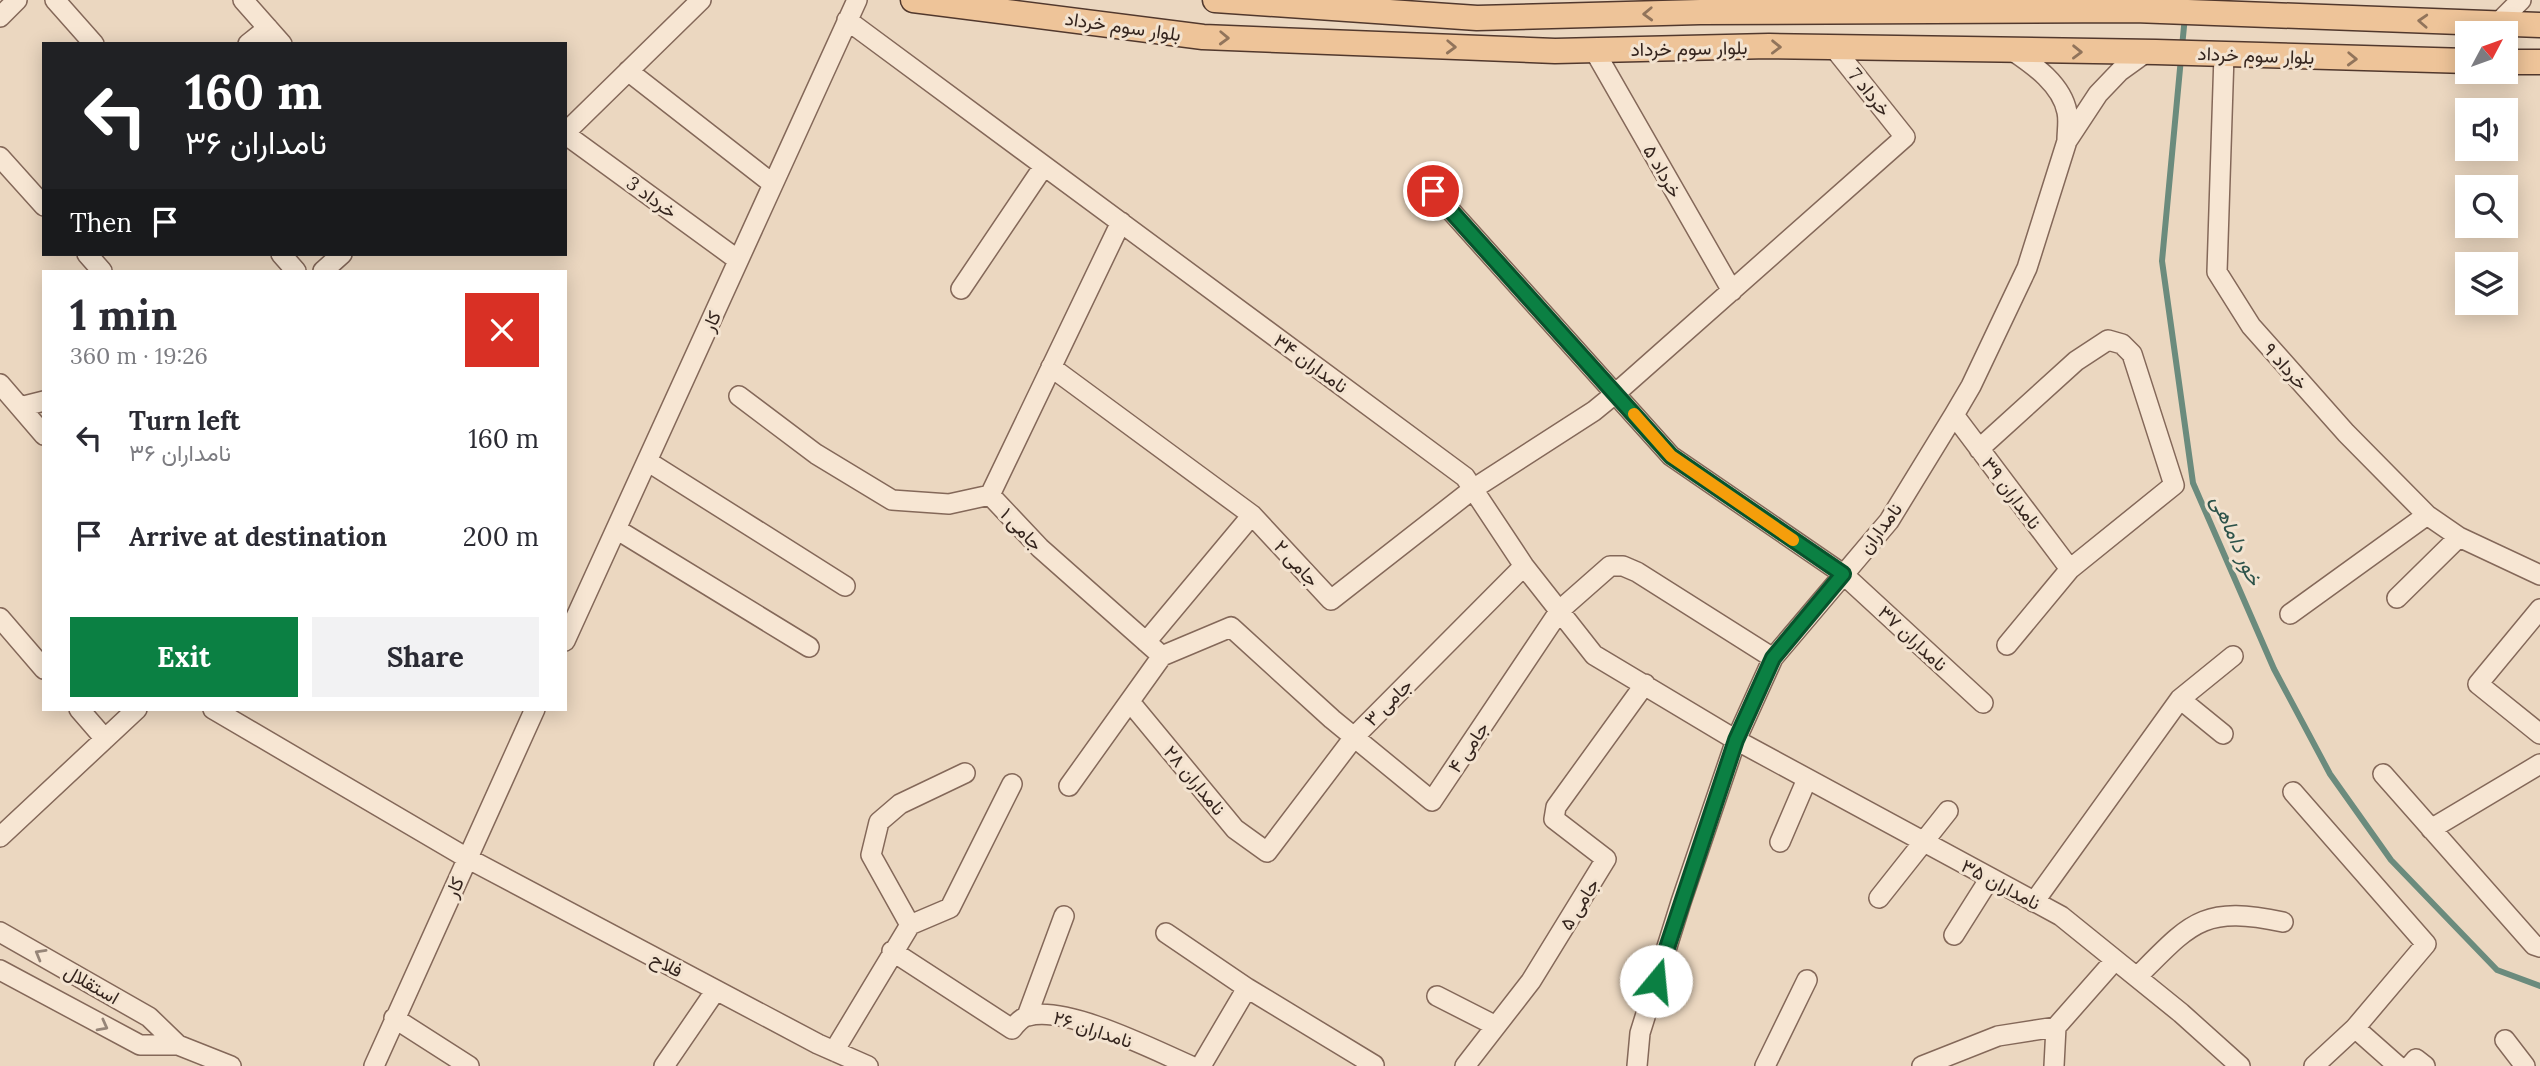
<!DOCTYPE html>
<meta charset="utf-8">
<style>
:root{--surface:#fff;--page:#f2f2f3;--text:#2b2b33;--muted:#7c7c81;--accent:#0b8043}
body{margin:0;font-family:Lora,Vazirmatn,serif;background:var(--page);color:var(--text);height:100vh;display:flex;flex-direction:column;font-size:26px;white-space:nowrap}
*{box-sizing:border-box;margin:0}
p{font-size:23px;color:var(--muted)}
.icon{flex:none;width:38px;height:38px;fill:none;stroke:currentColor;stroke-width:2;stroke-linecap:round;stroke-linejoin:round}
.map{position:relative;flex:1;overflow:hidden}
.drawer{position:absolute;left:42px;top:270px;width:525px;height:441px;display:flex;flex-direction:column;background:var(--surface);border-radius:0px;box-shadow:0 4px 18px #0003}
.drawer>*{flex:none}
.guide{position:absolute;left:42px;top:42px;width:525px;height:214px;border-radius:0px;box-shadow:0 4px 18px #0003;background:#202124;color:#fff;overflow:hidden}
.needle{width:46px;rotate:49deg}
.tools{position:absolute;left:2455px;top:21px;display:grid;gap:14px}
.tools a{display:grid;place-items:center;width:63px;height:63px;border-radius:0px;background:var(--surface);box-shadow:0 4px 18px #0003;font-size:35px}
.pin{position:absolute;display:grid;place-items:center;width:60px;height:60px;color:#fff;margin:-30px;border:4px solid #fff;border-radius:50%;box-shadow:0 2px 7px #0007}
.me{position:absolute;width:77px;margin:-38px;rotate:17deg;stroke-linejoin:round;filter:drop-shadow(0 0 5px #0008)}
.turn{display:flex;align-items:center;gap:24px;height:147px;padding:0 28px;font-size:32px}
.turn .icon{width:91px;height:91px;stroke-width:2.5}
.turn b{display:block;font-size:49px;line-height:60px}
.then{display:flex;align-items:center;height:66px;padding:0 28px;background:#0003;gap:14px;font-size:26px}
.round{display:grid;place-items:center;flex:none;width:74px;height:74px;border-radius:0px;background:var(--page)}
.summary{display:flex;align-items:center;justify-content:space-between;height:119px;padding:0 28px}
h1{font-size:42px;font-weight:800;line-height:52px}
.button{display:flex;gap:14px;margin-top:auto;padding:14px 28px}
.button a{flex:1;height:80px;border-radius:0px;background:var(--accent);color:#fff;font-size:28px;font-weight:800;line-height:80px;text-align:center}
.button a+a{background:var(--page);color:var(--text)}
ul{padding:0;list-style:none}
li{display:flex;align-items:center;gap:21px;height:98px;padding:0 28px}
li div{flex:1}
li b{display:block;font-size:26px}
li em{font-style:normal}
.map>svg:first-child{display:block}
</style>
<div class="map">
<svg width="2540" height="1066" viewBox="0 0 2540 1066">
<rect width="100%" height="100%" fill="#ebd7c0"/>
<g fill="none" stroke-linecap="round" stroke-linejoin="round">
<path stroke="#6b8b7d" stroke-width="6" d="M 2182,47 L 2185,16
M 2181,58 L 2162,261 L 2193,483 L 2274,669 L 2330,774 L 2391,860 L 2497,970 L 2540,986"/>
<g stroke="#846859" stroke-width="22">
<path id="minor" d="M 55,0 L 94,44
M 243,0 L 282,44
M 0,17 L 17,0
M 847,20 L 1465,477 L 1524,566 L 1594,655 L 1736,740 L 2061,916 L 2181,1013 L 2240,1066
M 2495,26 L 2521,0
M 248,44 L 268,28
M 1594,50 L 1732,291
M 2013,51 C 2034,65 2062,85 2067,112 C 2069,121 2067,131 2067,140
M 2224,55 L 2217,272 L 2251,326 L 2346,433 L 2427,515 L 2459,537 L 2540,575
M 628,71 L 773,184
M 565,133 L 701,0
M 565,134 L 738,260
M 0,157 L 44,206
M 1433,191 L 1671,456 L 1843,574 L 1983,703
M 87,254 L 102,271
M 281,254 L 296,271
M 323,271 L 342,254
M 961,289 L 1044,166
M 1051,367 L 1252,515
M 0,384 L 44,435
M 739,396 L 816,454 L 892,500 L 949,504 L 990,495
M 20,407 L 44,401
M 1954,415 L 2070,569
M 1979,449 L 2076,361 L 2108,340 L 2122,344 L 2132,354 L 2174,485 L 2070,569 L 2007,645
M 647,461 L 845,586
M 616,529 L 809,647
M 2397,598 L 2459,537
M 2540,609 L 2478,684 L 2540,734
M 2290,614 L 2427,515
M 0,618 L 44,669
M 565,641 L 857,0
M 1146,642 L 1252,515 L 1331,600 L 1473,489 L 1594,411 L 1616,393 L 1905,137 L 1834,48
M 1162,656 L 1231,627 L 1332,719 L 1432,801 L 1560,610 L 1610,566 L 1623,566 L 1637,572 L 1773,658
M 2180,699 L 2223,734
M 1130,702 L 1235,829 L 1267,852 L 1355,736 L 1524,566
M 79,709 L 105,739
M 213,709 L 467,858 L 818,1044 L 868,1066
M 2383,774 L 2534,945 L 2540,947
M 1069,786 L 1162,656 L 1040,548 L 990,495 L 1121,222
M 2293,792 L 2426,944 L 2355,1028
M 2431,829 L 2540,764
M 0,837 L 137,709
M 1780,842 L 1807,779
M 1879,898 L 1948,811
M 2034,902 L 2180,699 L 2233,656
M 910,925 L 871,855 L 879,822 L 900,804 L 965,773
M 0,932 L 149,1017 L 178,1045
M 1166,933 L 1247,988
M 1954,935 L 1990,878
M 892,951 L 1012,1029 C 1016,1024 1022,1017 1028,1016 C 1066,1005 1154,1050 1191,1066
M 0,970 L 140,1045 L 178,1045 L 231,1066
M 2137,977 C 2191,923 2202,905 2283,922
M 1437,996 L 1496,1026
M 1027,1016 L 1064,916
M 394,1018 L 469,1066
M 2505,1040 L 2525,1066
M 834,1051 L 910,925 L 950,908 L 1012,784
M 374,1066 L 535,709
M 664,1066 L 716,990
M 1201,1066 L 1247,988 L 1374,1065
M 1465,1066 L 1531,981 L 1606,859 L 1554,819 L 1556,807 L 1645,684
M 1637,1066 L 1640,1033 L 1681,902 L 1736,740 L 1773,658 L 1889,521 L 1954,415 L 1971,386 L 2027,268 L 2067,141 L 2098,94 L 2120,71 L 2145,53
M 1765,1066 L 1807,980
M 1922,1066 L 1998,1036 L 2056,1027
M 2054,1066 L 2056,1027 L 2115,960
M 2314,1066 L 2355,1028 L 2398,1066
M 2410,1066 L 2416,1059 L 2425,1066"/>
</g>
<g stroke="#51382d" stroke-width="27">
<path id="major" d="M 913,0 L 1203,37 L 1555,51 L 1769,46 L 2156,52 L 2468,61
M 1215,0 L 1477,18 L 1700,12 L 2134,10 L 2540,25
M 2506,62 L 2540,62"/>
</g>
<use href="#minor" stroke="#f7e6d3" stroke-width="19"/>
<use href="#major" stroke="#eec499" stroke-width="24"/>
</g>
<defs><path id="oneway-chevron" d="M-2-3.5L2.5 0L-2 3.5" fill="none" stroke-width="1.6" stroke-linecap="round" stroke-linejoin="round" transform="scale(1.75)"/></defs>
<g stroke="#91745b">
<use href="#oneway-chevron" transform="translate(1648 14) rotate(178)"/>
<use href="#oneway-chevron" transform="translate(2423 21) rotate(-177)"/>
<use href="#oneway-chevron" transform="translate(1224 38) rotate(2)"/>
<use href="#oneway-chevron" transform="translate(1451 47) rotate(2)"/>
<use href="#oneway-chevron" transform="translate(1776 47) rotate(1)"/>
<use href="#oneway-chevron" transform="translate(2077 52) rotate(1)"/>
<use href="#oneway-chevron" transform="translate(2352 59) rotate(2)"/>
</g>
<g stroke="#968578">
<use href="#oneway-chevron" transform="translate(40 954) rotate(-150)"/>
<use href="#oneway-chevron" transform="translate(103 1026) rotate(28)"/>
</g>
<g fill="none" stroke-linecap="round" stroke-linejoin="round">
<g stroke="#07532c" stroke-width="18">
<path id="route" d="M 1433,191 L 1671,456 L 1843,574 L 1773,658 L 1736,740 L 1656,981"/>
</g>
<use href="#route" stroke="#0b8043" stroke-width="12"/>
<path stroke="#f59e0b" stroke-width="12" d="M 1634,414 L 1671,456 L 1793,540"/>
</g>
<g text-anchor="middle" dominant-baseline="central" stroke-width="6" stroke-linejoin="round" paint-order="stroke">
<g font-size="19" fill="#34241d" stroke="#f3e3d0">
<text transform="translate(1123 26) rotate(8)">بلوار سوم خرداد</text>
<text transform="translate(1689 48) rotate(-1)">بلوار سوم خرداد</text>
<text transform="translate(2256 55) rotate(2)">بلوار سوم خرداد</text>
<text transform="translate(1870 92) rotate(51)">خرداد 7</text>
<text transform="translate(1663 171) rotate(60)">خرداد ۵</text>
<text transform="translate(652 197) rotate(36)">خرداد 3</text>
<text transform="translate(711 321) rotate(-66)">کار</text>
<text transform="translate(1311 363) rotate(36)">نامداران ۳۴</text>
<text transform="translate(2286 366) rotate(48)">خرداد ۹</text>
<text transform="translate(2012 493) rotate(53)">نامداران ۳۹</text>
<text transform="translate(1880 528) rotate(-53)">نامداران</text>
<text transform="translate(1022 529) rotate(46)">جامی ۱</text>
<text transform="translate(1297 563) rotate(47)">جامی ۲</text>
<text transform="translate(1913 638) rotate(43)">نامداران ۳۷</text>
<text transform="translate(1388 702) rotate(-45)">جامی ۳</text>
<text transform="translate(1468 747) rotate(-56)">جامی ۴</text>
<text transform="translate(1195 780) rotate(50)">نامداران ۲۸</text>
<text transform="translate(2001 884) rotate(28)">نامداران ۳۵</text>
<text transform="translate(454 887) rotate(-66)">کار</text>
<text transform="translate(1579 904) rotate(-58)">جامی ۵</text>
<text transform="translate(667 964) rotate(28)">فلاح</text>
<text transform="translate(92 984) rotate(30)">استقلال</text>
<text transform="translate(1093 1029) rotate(18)">نامداران ۲۶</text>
</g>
<g font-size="21" font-style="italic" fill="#2d534a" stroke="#f3e3d0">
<text transform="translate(2237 540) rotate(66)">خور داماهی</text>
</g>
</g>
</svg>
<div class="tools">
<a><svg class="needle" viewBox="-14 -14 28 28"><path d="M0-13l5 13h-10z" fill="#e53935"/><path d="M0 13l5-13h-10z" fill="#7c7c81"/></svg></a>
<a><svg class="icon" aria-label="sound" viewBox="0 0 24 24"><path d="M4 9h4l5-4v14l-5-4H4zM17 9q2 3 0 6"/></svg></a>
<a><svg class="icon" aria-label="search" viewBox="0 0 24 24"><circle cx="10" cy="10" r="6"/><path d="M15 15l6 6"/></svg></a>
<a><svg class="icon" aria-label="layers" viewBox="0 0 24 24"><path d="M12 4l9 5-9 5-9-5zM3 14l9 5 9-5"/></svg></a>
</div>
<div class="pin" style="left:1433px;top:191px;background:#d93025"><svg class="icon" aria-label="arrive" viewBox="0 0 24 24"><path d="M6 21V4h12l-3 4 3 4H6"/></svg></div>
<svg class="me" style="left:1656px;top:981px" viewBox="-20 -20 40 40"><circle r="19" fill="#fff"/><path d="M0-13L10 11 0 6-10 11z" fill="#0b8043"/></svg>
<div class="guide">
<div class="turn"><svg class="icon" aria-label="left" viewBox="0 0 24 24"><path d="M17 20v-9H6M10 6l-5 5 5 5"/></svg><div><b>160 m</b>نامداران ۳۶</div></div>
<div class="then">Then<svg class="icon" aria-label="arrive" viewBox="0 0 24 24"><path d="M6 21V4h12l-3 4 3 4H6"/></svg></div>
</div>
<section class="drawer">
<div class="summary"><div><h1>1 min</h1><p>360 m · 19:26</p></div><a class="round" style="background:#d93025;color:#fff"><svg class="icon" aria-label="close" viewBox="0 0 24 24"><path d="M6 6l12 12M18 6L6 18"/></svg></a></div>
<ul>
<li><svg class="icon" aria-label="left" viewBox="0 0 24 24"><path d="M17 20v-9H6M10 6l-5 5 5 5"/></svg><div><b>Turn left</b><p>نامداران ۳۶</p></div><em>160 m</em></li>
<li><svg class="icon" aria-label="arrive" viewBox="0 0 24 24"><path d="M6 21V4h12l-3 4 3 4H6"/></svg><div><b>Arrive at destination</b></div><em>200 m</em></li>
</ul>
<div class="button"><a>Exit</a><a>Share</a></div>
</section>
</div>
